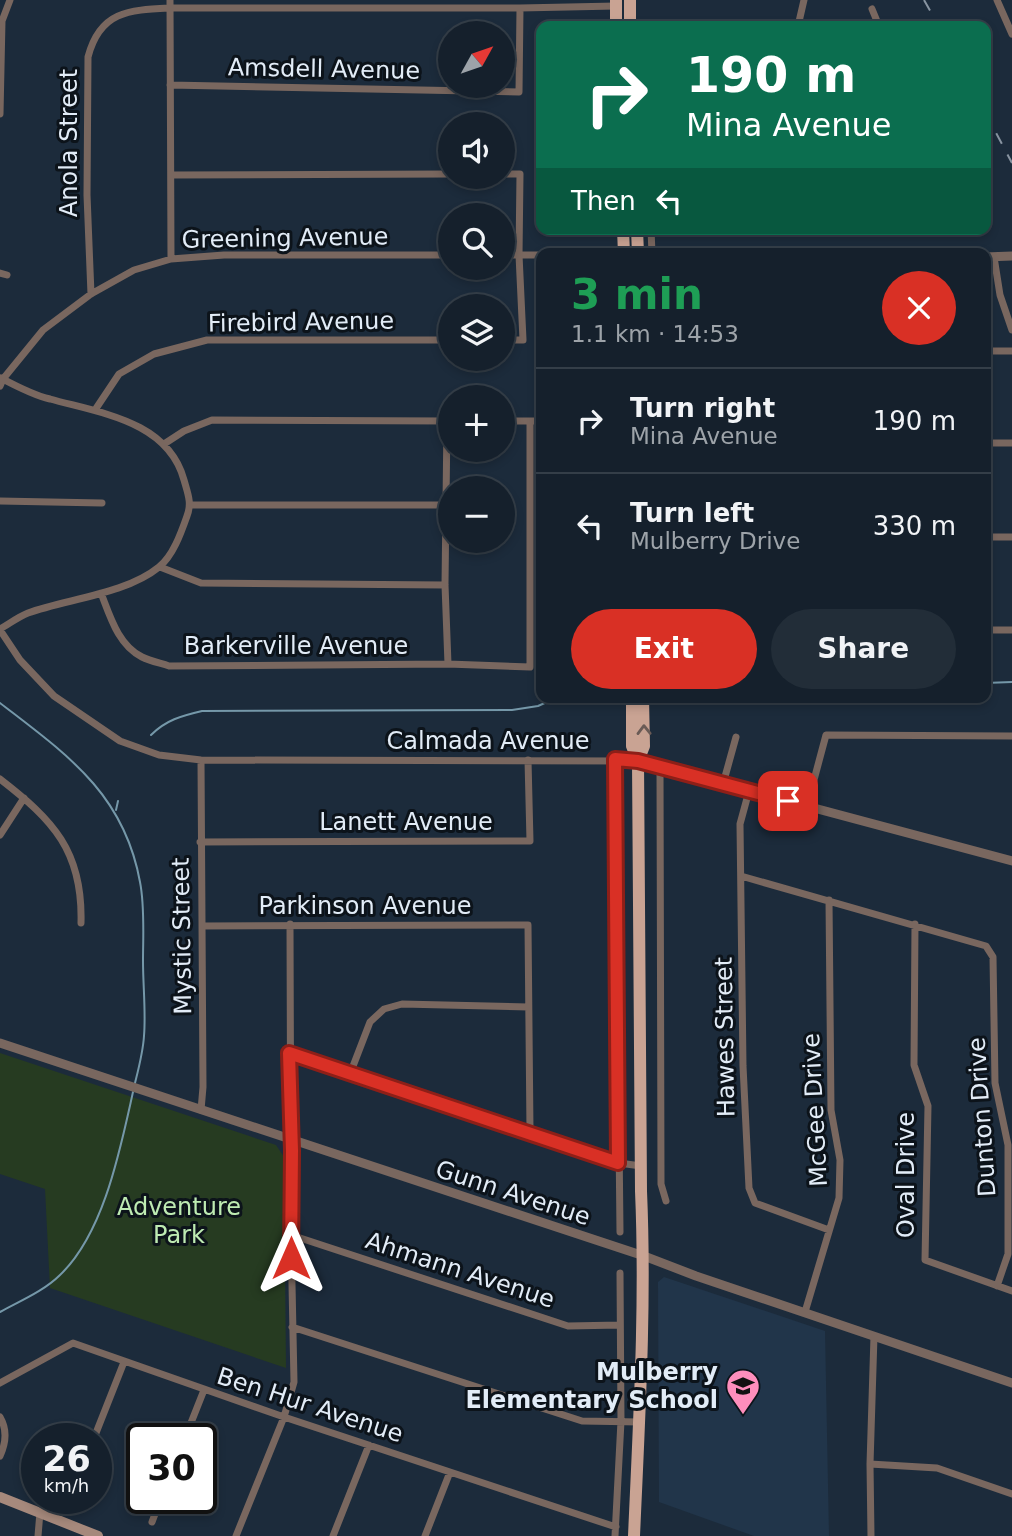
<!DOCTYPE html>
<meta charset="utf-8">
<style>
:root{--surface:#15202c;--page:#222d38;--text:#f1f3f6;--muted:#9da3a9;--line:#343e48;--accent:#d93025}
body{margin:0;font-family:"DejaVu Sans",sans-serif;background:var(--page);color:var(--text);height:100vh;display:flex;flex-direction:column;font-size:26px;white-space:nowrap}
*{box-sizing:border-box;margin:0}
p{font-size:23px;color:var(--muted)}
.icon{flex:none;width:38px;height:38px;fill:none;stroke:currentColor;stroke-width:2;stroke-linecap:round;stroke-linejoin:round}
.map{position:relative;flex:1;overflow:hidden}
.sheet{position:absolute;left:536px;top:248px;width:455px;height:455px;display:flex;flex-direction:column;background:var(--surface);border-radius:14px;box-shadow:0 4px 10px #0003,0 0 0 2px var(--line)}
.sheet>*{flex:none}
.top-card{position:absolute;left:536px;top:21px;width:455px;height:214px;border-radius:14px;box-shadow:0 4px 10px #0003,0 0 0 2px var(--line);background:#0b6e4f;color:#fff;overflow:hidden}
.needle{width:46px;rotate:50deg}
.buttons{position:absolute;left:438px;top:21px;display:grid;gap:14px}
.buttons a{display:grid;place-items:center;width:77px;height:77px;border-radius:50%;background:var(--surface);box-shadow:0 4px 10px #0003,0 0 0 2px var(--line);font-size:35px}
.speed{position:absolute;left:21px;top:1423px;display:flex;gap:14px;font-size:35px;font-weight:700;text-align:center}
.speed>*{display:grid;place-content:center;width:91px;height:91px;border-radius:50%;background:var(--surface);box-shadow:0 4px 10px #0003,0 0 0 2px var(--line);line-height:1}
.speed small{font-size:18px;font-weight:400}
.speed .limit{border:4px solid #111;border-radius:10px;background:#fff;color:#111}
.pin{position:absolute;display:grid;place-items:center;width:60px;height:60px;color:#fff;margin:-30px;border-radius:14px;box-shadow:0 4px 10px #0006}
.me{position:absolute;width:77px;margin:-38px;rotate:0deg;stroke-linejoin:round;filter:drop-shadow(0 0 5px #0008)}
.turn{display:flex;align-items:center;gap:24px;height:147px;padding:0 35px;font-size:32px}
.turn .icon{width:91px;height:91px;stroke-width:2.5}
.turn b{display:block;font-size:49px;line-height:60px}
.then{display:flex;align-items:center;height:66px;padding:0 35px;background:#0003;gap:14px;font-size:26px}
.round{display:grid;place-items:center;flex:none;width:74px;height:74px;border-radius:37px;background:var(--page)}
.head{display:flex;align-items:center;justify-content:space-between;height:119px;padding:0 35px}
h1{font-size:42px;font-weight:700;line-height:52px;color:#1e9e55}
.cta{display:flex;gap:14px;margin-top:auto;padding:14px 35px}
.cta a{flex:1;height:80px;border-radius:42px;background:var(--accent);color:#fff;font-size:28px;font-weight:700;line-height:80px;text-align:center}
.cta a+a{background:var(--page);color:var(--text)}
ul{padding:0;list-style:none}
li{display:flex;align-items:center;gap:21px;height:105px;padding:0 35px;border-top:2px solid var(--line)}
li div{flex:1}
li b{display:block;font-size:26px}
li em{font-style:normal}
.map>svg:first-child{display:block}
</style>
<div class="map">
<svg width="1012" height="1536" viewBox="0 0 1012 1536">
<rect width="100%" height="100%" fill="#1c2b3b"/>
<path fill="#21354a" d="M 664,1277 L 825,1331 L 829,1536 L 754,1536 L 659,1502 L 658,1282 Z"/>
<path fill="#263b21" d="M 0,1053 L 276,1145 L 284,1157 L 286,1368 L 50,1288 L 45,1189 L 0,1174 Z"/>
<g fill="none" stroke-linecap="round" stroke-linejoin="round">
<path stroke="#7598a9" stroke-width="2" d="M 985,683 L 1012,682
M 0,703 C 66,754 124,793 140,882 C 145,907 143,936 143,961 C 143,986 146,1012 144,1036 C 143,1052 139,1067 135,1083
M 151,735 C 166,720 181,716 202,711 L 512,710 L 538,706 L 556,698
M 116,810 L 118,801
M 0,1312 C 20,1301 44,1291 60,1275 C 104,1233 120,1150 133,1092"/>
<path stroke="#79675f" stroke-width="7" d="M 170,0 L 171,259
M 997,0 L 1012,34
M 872,9 L 879,26
M 798,26 L 804,0
M 170,85 L 519,92 L 520,8
M 0,114 L 2,21 L 10,0
M 502,174 L 520,174 L 519,255 L 523,340 L 502,340
M 171,175 L 450,174
M 651,229 L 652,254
M 502,255 L 541,255
M 994,257 L 1000,295 L 1012,330
M 0,273 L 7,275
M 91,294 L 87,195 L 88,57 C 100,11 129,10 170,8 L 520,8 L 616,6
M 985,351 L 1012,351
M 0,386 L 3,379 L 43,330 L 91,294 L 134,270 L 171,259 L 224,255 L 450,255
M 95,410 L 119,374 L 154,354 L 207,340 L 450,340
M 447,421 L 445,585 L 448,664
M 502,421 L 541,421
M 985,443 L 1012,443
M 164,444 L 184,431 L 212,420 L 450,421
M 0,501 L 102,503
M 191,505 L 447,505
M 985,537 L 1012,537
M 160,567 L 201,583 L 445,585
M 101,593 C 110,616 118,645 142,657 C 150,661 160,663 169,666 L 448,664 L 530,667 L 530,421
M 0,629 C 9,624 18,617 28,613 C 67,599 126,594 159,567 C 173,556 181,533 187,516 C 192,503 188,494 184,480 C 168,421 100,413 50,399 C 33,395 16,386 1,378
M 0,630 L 20,660 L 54,696 L 120,741 L 159,755 L 201,760 L 638,761
M 985,630 L 1012,630
M 615,759 L 620,1232
M 660,767 L 661,1184 L 666,1201
M 0,779 C 53,820 83,851 81,923
M 723,784 L 736,737
M 749,791 L 740,824 L 743,1066 L 749,1188 L 755,1203 L 829,1230
M 807,806 L 826,735 L 1012,736
M 0,835 L 24,798
M 200,842 L 530,841 L 528,760
M 741,876 L 986,946 L 993,957 L 995,1083 L 1008,1145 L 1008,1254 L 997,1286
M 915,924 L 914,1065 L 928,1106 L 925,1260 L 1012,1291
M 202,926 L 528,925 L 530,1131
M 290,1053 L 619,1163 L 641,1166
M 350,1074 L 370,1022 L 384,1009 L 402,1004 L 528,1007
M 201,1110 L 203,1087 L 201,760
M 291,1235 L 568,1326 L 620,1325
M 805,1312 L 839,1198 L 840,1160 L 831,1110 L 829,900
M 292,1327 L 582,1421 L 640,1422
M 0,1383 L 73,1343 L 284,1417 L 616,1527
M 0,1417 C 7,1429 6,1443 0,1456
M 94,1438 L 124,1362
M 185,1438 L 204,1390
M 870,1464 L 937,1468 L 1012,1494
M 152,1522 L 161,1498
M 38,1536 L 40,1512
M 236,1536 L 284,1417 L 294,1382 L 291,1235 L 290,924
M 333,1536 L 369,1445
M 425,1536 L 450,1472
M 615,1536 L 621,1421 L 620,1273
M 871,1536 L 870,1464 L 874,1336"/>
<path stroke="#79675f" stroke-width="9" d="M 985,257 L 1012,256
M 638,761 L 1012,861
M 0,1043 L 644,1256 L 696,1276 L 1012,1383"/>
<path stroke="#a6897c" stroke-width="10" d="M 0,1497 L 98,1536"/>
<path stroke="#c9a393" stroke-width="12" d="M 616,0 L 616,26
M 630,0 L 630,26
M 623,229 L 624,254
M 637,229 L 638,254
M 632,698 L 632,746 L 638,761 L 641,1191 C 646,1306 639,1421 634,1536
M 638,761 L 644,746 L 643,698"/>
<path stroke="#8894a1" stroke-width="2" stroke-dasharray="12 12" stroke-linecap="butt" d="M 924,0 L 939,26
M 985,112 L 1012,163"/>
</g>
<defs><path id="oneway-chevron" d="M-2-3.5L2.5 0L-2 3.5" fill="none" stroke-width="1.6" stroke-linecap="round" stroke-linejoin="round" transform="scale(1.75)"/></defs>
<use stroke="#6a5b56" href="#oneway-chevron" transform="translate(644 730) rotate(-91)"/>
<g fill="none" stroke-linecap="round" stroke-linejoin="round">
<g stroke="#8d1f18" stroke-width="18">
<path id="route" d="M 291,1258 L 292,1151 L 289,1053 L 618,1163 L 615,759 L 638,761 L 788,801"/>
</g>
<use href="#route" stroke="#d93025" stroke-width="12"/>
</g>
<defs>
<g id="school-pin" transform="scale(1.75)"><path d="M0 17L-7.5 6A9.5 9.5 0 1 1 7.5 6Z" fill="#fe8ebc" stroke="#0c131a"/><path d="M0-5L7-2L0 1L-7-2ZM-4 1L0 2.5L4 1V4Q0 6-4 4Z" fill="#111"/></g>
</defs>
<g fill-rule="evenodd">
<use href="#school-pin" x="743" y="1386"/>
</g>
<g text-anchor="middle" dominant-baseline="central" stroke-width="6" stroke-linejoin="round" paint-order="stroke">
<g font-size="24" fill="#e2ecf7" stroke="#0c131a">
<text transform="translate(324 69) rotate(1)">Amsdell Avenue</text>
<text transform="translate(69 143) rotate(-90)">Anola Street</text>
<text transform="translate(285 238) rotate(-1)">Greening Avenue</text>
<text transform="translate(301 322) rotate(-1)">Firebird Avenue</text>
<text x="296" y="646">Barkerville Avenue</text>
<text x="488" y="741">Calmada Avenue</text>
<text x="406" y="822">Lanett Avenue</text>
<text x="365" y="906">Parkinson Avenue</text>
<text transform="translate(182 936) rotate(-91)">Mystic Street</text>
<text transform="translate(725 1037) rotate(-91)">Hawes Street</text>
<text transform="translate(815 1110) rotate(-93)">McGee Drive</text>
<text transform="translate(982 1117) rotate(-94)">Dunton Drive</text>
<text transform="translate(906 1175) rotate(-90)">Oval Drive</text>
<text transform="translate(513 1193) rotate(18)">Gunn Avenue</text>
<text transform="translate(460 1270) rotate(18)">Ahmann Avenue</text>
<text transform="translate(310 1405) rotate(18)">Ben Hur Avenue</text>
</g>
<g font-size="24" fill="#beebb2" stroke="#0c131a">
<text x="179" y="1207">Adventure<tspan x="179" dy="28">Park</tspan></text>
</g>
<g font-size="24" font-weight="bold" fill="#e2ecf7" stroke="#0c131a" text-anchor="end">
<text x="718" y="1372">Mulberry<tspan x="718" dy="28">Elementary School</tspan></text>
</g>
</g>
</svg>
<div class="buttons">
<a><svg class="needle" viewBox="-14 -14 28 28"><path d="M0-13l5 13h-10z" fill="#e53935"/><path d="M0 13l5-13h-10z" fill="#9da3a9"/></svg></a>
<a><svg class="icon" aria-label="sound" viewBox="0 0 24 24"><path d="M4 9h4l5-4v14l-5-4H4zM17 9q2 3 0 6"/></svg></a>
<a><svg class="icon" aria-label="search" viewBox="0 0 24 24"><circle cx="10" cy="10" r="6"/><path d="M15 15l6 6"/></svg></a>
<a><svg class="icon" aria-label="layers" viewBox="0 0 24 24"><path d="M12 4l9 5-9 5-9-5zM3 14l9 5 9-5"/></svg></a>
<a>+</a>
<a>−</a>
</div>
<div class="speed"><div>26<small>km/h</small></div><div class="limit">30</div></div>
<div class="pin" style="left:788px;top:801px;background:#d93025"><svg class="icon" aria-label="arrive" viewBox="0 0 24 24"><path d="M6 21V4h12l-3 4 3 4H6"/></svg></div>
<svg class="me" style="left:291px;top:1258px" viewBox="-20 -20 40 40"><path d="M0-17L14 15 0 8-14 15z" fill="#d93025" stroke="#fff" stroke-width="4"/></svg>
<div class="top-card">
<div class="turn"><svg class="icon" aria-label="right" viewBox="0 0 24 24"><path d="M7 20v-9h11M14 6l5 5-5 5"/></svg><div><b>190 m</b>Mina Avenue</div></div>
<div class="then">Then<svg class="icon" aria-label="left" viewBox="0 0 24 24"><path d="M17 20v-9H6M10 6l-5 5 5 5"/></svg></div>
</div>
<section class="sheet">
<div class="head"><div><h1>3 min</h1><p>1.1 km · 14:53</p></div><a class="round" style="background:#d93025;color:#fff"><svg class="icon" aria-label="close" viewBox="0 0 24 24"><path d="M6 6l12 12M18 6L6 18"/></svg></a></div>
<ul>
<li><svg class="icon" aria-label="right" viewBox="0 0 24 24"><path d="M7 20v-9h11M14 6l5 5-5 5"/></svg><div><b>Turn right</b><p>Mina Avenue</p></div><em>190 m</em></li>
<li><svg class="icon" aria-label="left" viewBox="0 0 24 24"><path d="M17 20v-9H6M10 6l-5 5 5 5"/></svg><div><b>Turn left</b><p>Mulberry Drive</p></div><em>330 m</em></li>
</ul>
<div class="cta"><a>Exit</a><a>Share</a></div>
</section>
</div>
